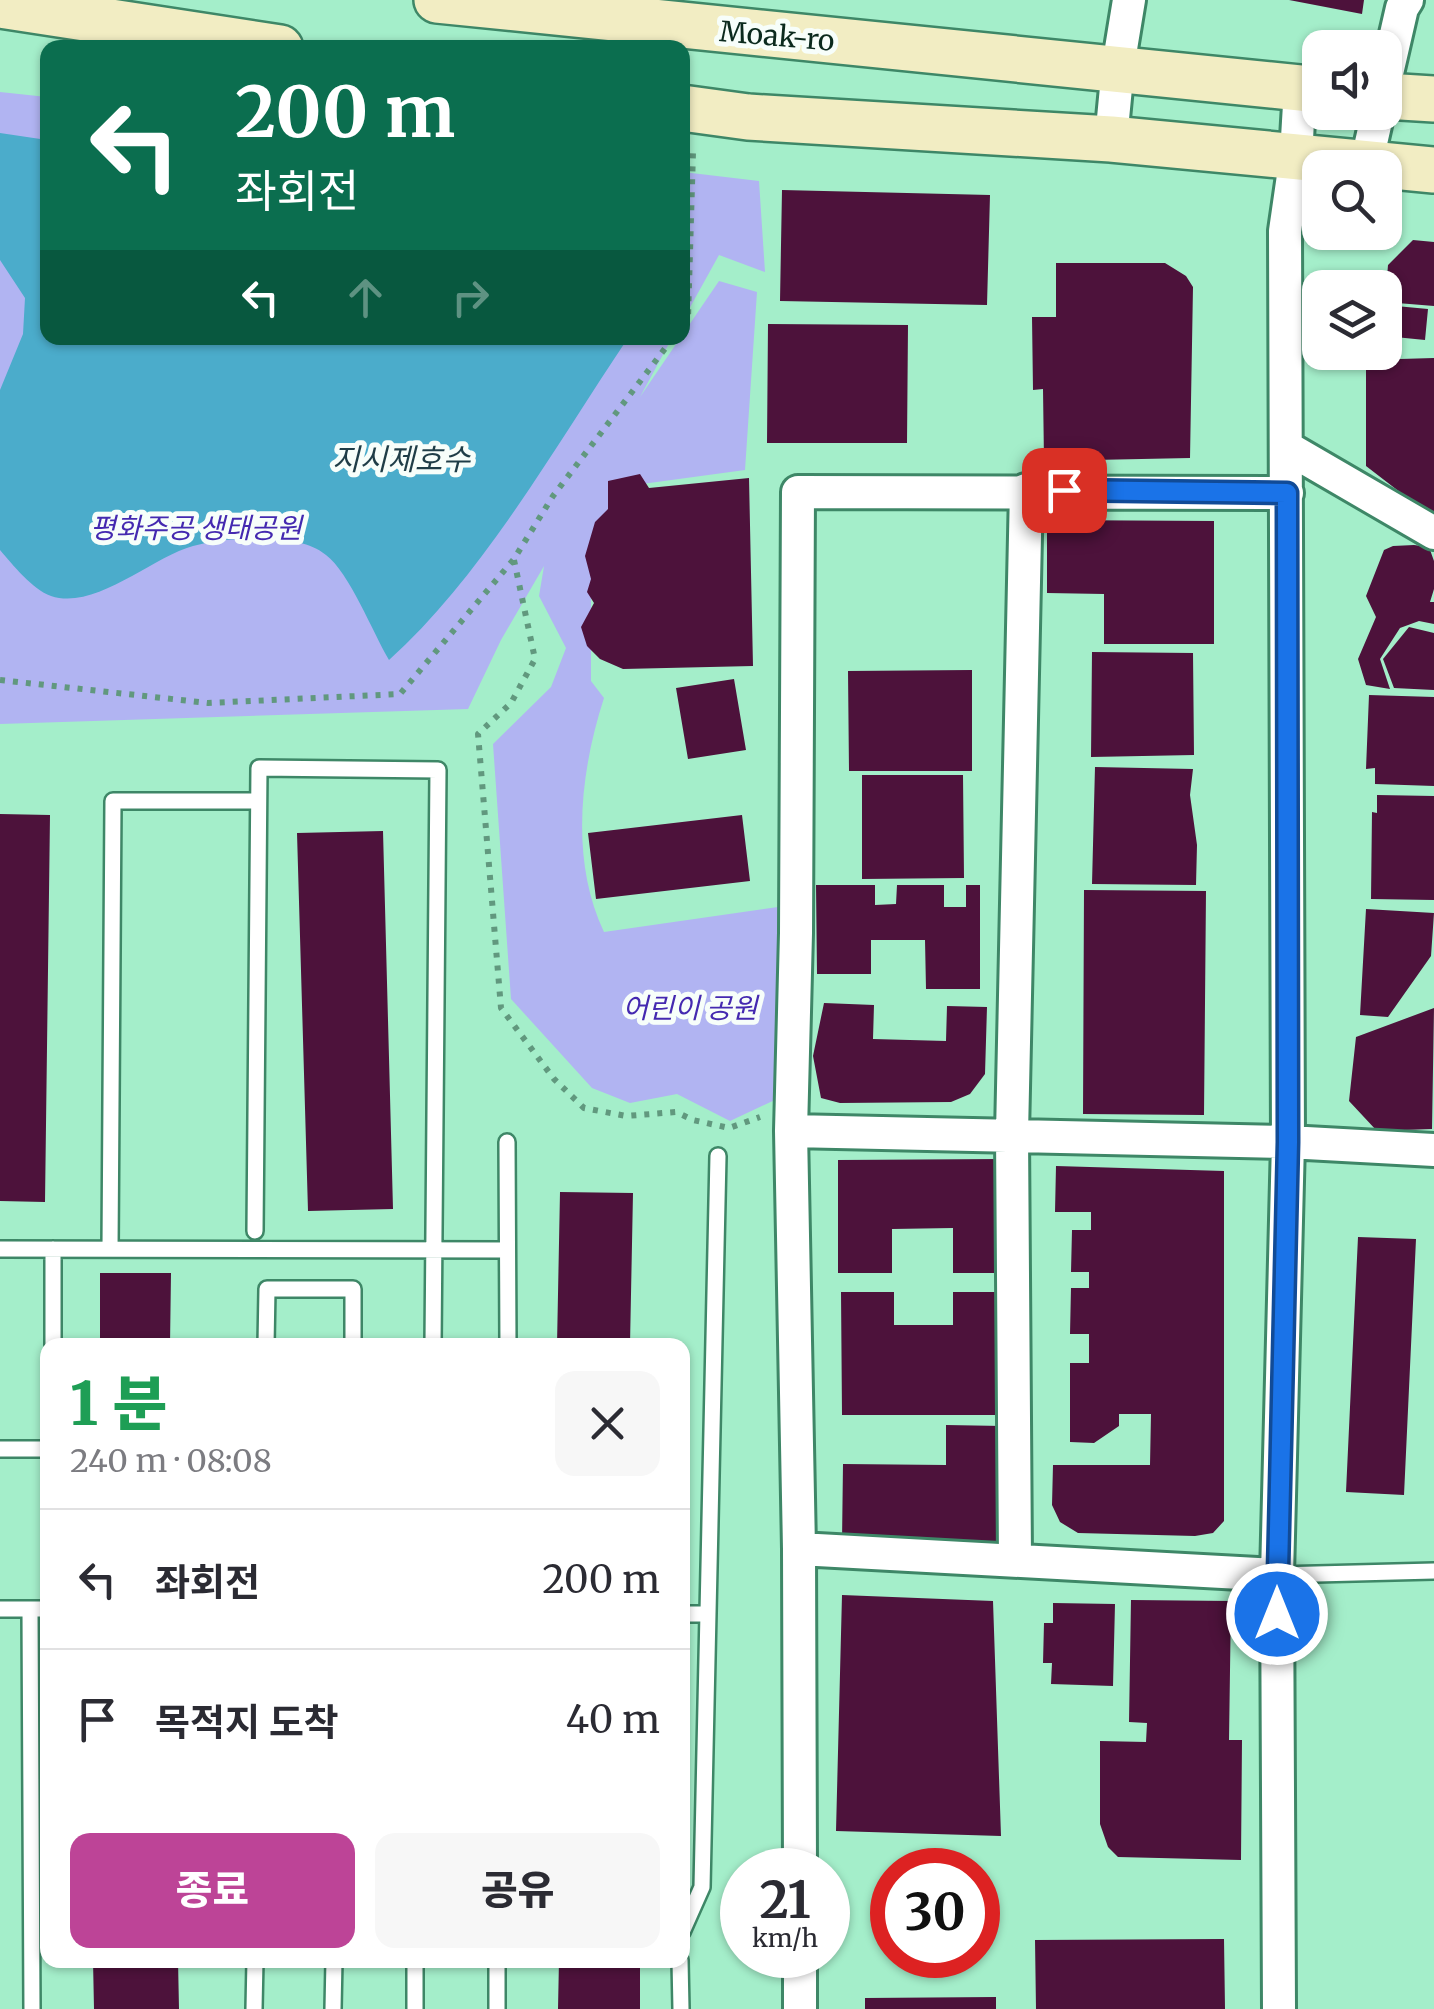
<!DOCTYPE html>
<html lang="ko">
<meta charset="utf-8">
<style>
:root{--surface:#fff;--page:#f7f7f7;--text:#2b2b33;--muted:#7c7c81;--line:#e1e1e2;--accent:#bd4497}
body{margin:0;font-family:Merriweather,"Noto Sans KR",serif;background:var(--page);color:var(--text);height:100vh;display:flex;flex-direction:column;font-size:38px;white-space:nowrap}
*{box-sizing:border-box;margin:0}
p{font-size:32px;color:var(--muted)}
.icon{flex:none;width:55px;height:55px;fill:none;stroke:currentColor;stroke-width:2;stroke-linecap:round;stroke-linejoin:round}
.map{position:relative;flex:1;overflow:hidden}
.sheet{position:absolute;left:40px;top:1338px;width:650px;height:630px;display:flex;flex-direction:column;background:var(--surface);border-radius:20px;box-shadow:0 2px 8px #0004}
.sheet>*{flex:none}
.top-card{position:absolute;left:40px;top:40px;width:650px;height:305px;border-radius:20px;box-shadow:0 2px 8px #0004;background:#0b6e4f;color:#fff;overflow:hidden}
.tools{position:absolute;left:1302px;top:30px;display:grid;gap:20px}
.tools a{display:grid;place-items:center;width:100px;height:100px;border-radius:20px;background:var(--surface);box-shadow:0 2px 8px #0004;font-size:50px}
.speed{position:absolute;left:720px;top:1848px;display:flex;gap:20px;font-size:50px;font-weight:700;text-align:center}
.speed>*{display:grid;place-content:center;width:130px;height:130px;border-radius:50%;background:var(--surface);box-shadow:0 2px 8px #0004;line-height:1}
.speed small{font-size:25px;font-weight:400}
.speed .limit{border:15px solid #d22;background:#fff;color:#111}
.pin{position:absolute;display:grid;place-items:center;width:85px;height:85px;color:#fff;margin:-42px;border-radius:20px;box-shadow:0 5px 15px #0006}
.me{position:absolute;width:110px;margin:-55px;rotate:0deg;stroke-linejoin:round;filter:drop-shadow(0 0 8px #0008)}
.turn{display:flex;align-items:center;gap:35px;height:210px;padding:0 30px;font-size:45px}
.turn .icon{width:130px;height:130px;stroke-width:2.5}
.turn b{display:block;font-size:70px;line-height:85px}
.lanes{display:flex;align-items:center;height:95px;padding:0 30px;background:#0003;justify-content:center;gap:50px;direction:ltr}
.lanes .off{opacity:.35}
.round{display:grid;place-items:center;flex:none;width:105px;height:105px;border-radius:20px;background:var(--page)}
.head{display:flex;align-items:center;justify-content:space-between;height:170px;padding:0 30px}
h1{font-size:60px;font-weight:800;line-height:75px;color:#1e9e55}
.primary-button{display:flex;gap:20px;margin-top:auto;padding:20px 30px}
.primary-button a{flex:1;height:115px;border-radius:20px;background:var(--accent);color:#fff;font-size:40px;font-weight:800;line-height:115px;text-align:center}
.primary-button a+a{background:var(--page);color:var(--text)}
ul{padding:0;list-style:none}
li{display:flex;align-items:center;gap:30px;height:140px;padding:0 30px;border-top:2px solid var(--line)}
li div{flex:1}
li b{display:block;font-size:38px}
li em{font-style:normal}
.map>svg:first-child{display:block}
</style>
<div class="map">
<svg width="1434" height="2009" viewBox="0 0 1434 2009">
<rect width="100%" height="100%" fill="#a4eeca"/>
<path fill="#b1b4f2" d="M 0,92 L 47,97 L 48,338 L 672,338 L 640,397 L 719,281 L 757,292 L 745,470 L 620,487 L 591,541 L 591,681 L 604,698 C 580,772 570,860 604,932 L 778,907 L 777,1099 L 730,1121 L 677,1094 L 630,1103 L 592,1088 L 511,999 L 493,744 L 551,687 L 566,648 L 539,596 L 544,566 L 501,640 L 468,709 L 0,724 Z
M 683,172 L 759,181 L 765,272 L 719,255 L 683,320 Z"/>
<path fill="#4baccb" d="M 0,133 L 47,140 L 48,338 L 628,338 C 556,445 484,574 389,660 C 373,633 349,572 326,555 C 310,542 289,540 269,539 C 242,538 218,539 193,546 C 152,557 95,611 51,596 C 32,589 13,565 0,550 L 0,390 L 23,334 L 25,298 L 0,260 Z"/>
<path fill="#4d123b" d="M 1289,0 L 1364,0 L 1362,14 Z
M 782,190 L 990,195 L 987,305 L 780,301 Z
M 1413,240 L 1434,242 L 1434,306 L 1385,302 L 1388,265 Z
M 1056,263 L 1165,263 L 1186,276 L 1193,287 L 1190,458 L 1044,461 L 1043,389 L 1033,390 L 1032,317 L 1056,317 Z
M 1385,305 L 1428,309 L 1425,340 L 1385,336 Z
M 768,324 L 908,325 L 907,443 L 767,443 Z
M 1434,358 L 1434,511 L 1427,513 L 1366,466 L 1366,360 Z
M 640,474 L 649,488 L 749,478 L 753,666 L 623,669 L 600,659 L 587,646 L 581,627 L 594,603 L 587,592 L 591,579 L 585,556 L 595,522 L 608,509 L 608,481 Z
M 1047,520 L 1214,521 L 1214,644 L 1104,644 L 1104,594 L 1047,593 Z
M 1414,545 L 1429,547 L 1434,561 L 1434,589 L 1430,602 L 1434,602 L 1434,624 L 1419,621 L 1400,628 L 1380,659 L 1390,689 L 1366,685 L 1358,659 L 1376,617 L 1366,596 L 1384,550 L 1393,546 Z
M 1409,627 L 1434,633 L 1434,690 L 1394,688 L 1383,659 Z
M 1092,652 L 1193,653 L 1194,755 L 1091,757 Z
M 972,670 L 972,771 L 849,771 L 848,671 Z
M 734,679 L 746,750 L 688,759 L 676,688 Z
M 1369,695 L 1434,697 L 1434,786 L 1375,784 L 1375,768 L 1366,769 Z
M 1095,767 L 1193,769 L 1190,795 L 1197,845 L 1196,885 L 1092,884 Z
M 862,775 L 963,775 L 964,878 L 862,879 Z
M 1377,795 L 1434,796 L 1434,900 L 1371,899 L 1372,812 L 1377,813 Z
M 0,814 L 50,815 L 45,1202 L 0,1201 Z
M 742,815 L 750,881 L 596,899 L 588,833 Z
M 383,831 L 393,1209 L 308,1211 L 297,833 Z
M 816,885 L 875,885 L 875,905 L 896,904 L 897,885 L 944,885 L 944,907 L 966,907 L 966,885 L 980,885 L 980,989 L 926,989 L 925,940 L 871,940 L 871,974 L 817,974 Z
M 1084,890 L 1206,891 L 1204,1115 L 1083,1114 Z
M 1366,909 L 1434,913 L 1431,956 L 1388,1017 L 1360,1015 Z
M 824,1003 L 874,1005 L 873,1039 L 946,1041 L 947,1006 L 987,1007 L 985,1074 L 970,1094 L 951,1102 L 840,1103 L 821,1098 L 813,1056 Z
M 1434,1008 L 1432,1129 L 1377,1131 L 1349,1101 L 1356,1037 Z
M 1002,1159 L 1003,1273 L 953,1273 L 953,1228 L 892,1229 L 892,1273 L 838,1273 L 838,1160 Z
M 1056,1166 L 1224,1171 L 1224,1521 L 1213,1533 L 1195,1536 L 1078,1533 L 1060,1522 L 1052,1505 L 1053,1465 L 1150,1465 L 1151,1414 L 1119,1414 L 1119,1426 L 1094,1443 L 1070,1442 L 1070,1363 L 1089,1363 L 1089,1334 L 1070,1334 L 1071,1288 L 1089,1288 L 1089,1272 L 1071,1272 L 1072,1230 L 1091,1230 L 1091,1212 L 1055,1212 Z
M 560,1192 L 633,1193 L 630,1345 L 557,1345 Z
M 1358,1237 L 1416,1239 L 1404,1495 L 1346,1492 Z
M 100,1273 L 171,1273 L 170,1345 L 100,1345 Z
M 841,1292 L 894,1292 L 894,1325 L 953,1325 L 953,1292 L 1000,1292 L 1001,1415 L 842,1415 Z
M 946,1425 L 1003,1426 L 1001,1544 L 842,1542 L 843,1464 L 946,1465 Z
M 842,1595 L 993,1601 L 1001,1836 L 836,1831 Z
M 1131,1600 L 1231,1601 L 1229,1740 L 1242,1740 L 1241,1860 L 1118,1857 L 1108,1847 L 1100,1824 L 1100,1741 L 1146,1742 L 1147,1723 L 1129,1722 Z
M 1053,1603 L 1115,1604 L 1113,1686 L 1051,1684 L 1052,1663 L 1043,1663 L 1044,1623 L 1053,1623 Z
M 1224,1939 L 1225,2009 L 1036,2009 L 1035,1940 Z
M 93,1960 L 178,1960 L 179,2009 L 94,2009 Z
M 559,1960 L 640,1960 L 640,2009 L 558,2009 Z
M 996,1997 L 996,2009 L 865,2009 L 865,1998 Z"/>
<g fill="none" stroke-linecap="round" stroke-linejoin="round">
<g stroke="#3e8767" stroke-width="20">
<path id="lane" d="M 507,1142 L 508,1345
M 255,1231 L 259,768 L 438,770 L 433,1345
M 0,1249 L 507,1250
M 53,1249 L 53,1345
M 110,1249 L 113,801 L 258,801
M 266,1345 L 267,1289 L 353,1289 L 353,1345
M 0,1449 L 48,1449
M 1277,1575 L 1434,1571
M 0,1609 L 48,1609
M 30,1609 L 32,2009
M 682,1614 L 708,1614
M 682,1932 L 702,1887 L 718,1156
M 680,1960 L 681,2009
M 254,2009 L 255,1960
M 333,2009 L 334,1960
M 415,2009 L 415,1960
M 497,2009 L 497,1960"/>
</g>
<g stroke="#3e8767" stroke-width="38">
<path id="street" d="M 1385,82 L 1402,8 L 1407,0
M 1111,139 L 1118,67 L 1129,0
M 1366,165 L 1378,112
M 1286,447 L 1434,533
M 791,1131 L 1288,1142 L 1434,1150
M 799,1549 L 1277,1575
M 1015,1560 L 1012,1134 L 1026,490
M 800,1870 L 799,1549 L 791,1131 L 796,933 L 798,492 L 1287,493
M 800,1955 L 800,2009
M 1279,2009 L 1277,1575 L 1288,1142 L 1285,231 L 1296,155 L 1300,88"/>
</g>
<g stroke="#3e8767" stroke-width="50">
<path id="secondary" d="M 437,0 L 1320,90
M 0,5 L 280,48
M 1385,96 L 1434,99
M 682,108 L 748,117 L 1111,139 L 1434,170"/>
</g>
<path stroke="#61987e" stroke-width="6" stroke-dasharray="5 8" stroke-linecap="butt" d="M 682,325 L 688,318 L 693,152
M 514,560 L 535,659 L 511,703 L 478,734 L 501,1008 L 554,1079 L 584,1108 L 626,1116 L 676,1112 L 693,1120 L 729,1128 L 760,1117
M 0,680 L 208,703 L 400,694 L 514,559 L 553,496 L 673,338"/>
<use href="#lane" stroke="#fff" stroke-width="15"/>
<use href="#street" stroke="#fff" stroke-width="32"/>
<use href="#secondary" stroke="#f2edc3" stroke-width="45"/>
</g>
<g fill="none" stroke-linecap="round" stroke-linejoin="round">
<g stroke="#114b97" stroke-width="25">
<path id="route" d="M 1064,490 L 1287,493 L 1288,1142 L 1277,1614"/>
</g>
<use href="#route" stroke="#1a73e8" stroke-width="18"/>
</g>
<g text-anchor="middle" dominant-baseline="central" stroke-width="10" stroke-linejoin="round" paint-order="stroke">
<g font-size="28" fill="#0b2a1d" stroke="#f7fefa">
<text transform="translate(777 36) rotate(5)">Moak-ro</text>
</g>
<g font-size="28" font-style="italic" fill="#4429b0" stroke="#f7fefa">
<text x="196" y="528">평화주공 생태공원</text>
<text x="690" y="1008">어린이 공원</text>
</g>
<g font-size="30" font-style="italic" fill="#1f3d47" stroke="#f7fefa">
<text x="401" y="459">지시제호수</text>
</g>
</g>
</svg>
<div class="tools">
<a><svg class="icon" aria-label="sound" viewBox="0 0 24 24"><path d="M4 9h4l5-4v14l-5-4H4zM17 9q2 3 0 6"/></svg></a>
<a><svg class="icon" aria-label="search" viewBox="0 0 24 24"><circle cx="10" cy="10" r="6"/><path d="M15 15l6 6"/></svg></a>
<a><svg class="icon" aria-label="layers" viewBox="0 0 24 24"><path d="M12 4l9 5-9 5-9-5zM3 14l9 5 9-5"/></svg></a>
</div>
<div class="speed"><div>21<small>km/h</small></div><div class="limit">30</div></div>
<div class="pin" style="left:1064px;top:490px;background:#d93025"><svg class="icon" aria-label="arrive" viewBox="0 0 24 24"><path d="M6 21V4h12l-3 4 3 4H6"/></svg></div>
<svg class="me" style="left:1277px;top:1614px" viewBox="-20 -20 40 40"><circle r="17" fill="#1a73e8" stroke="#fff" stroke-width="3"/><path d="M0-11L8 9 0 5-8 9z" fill="#fff"/></svg>
<div class="top-card">
<div class="turn"><svg class="icon" aria-label="left" viewBox="0 0 24 24"><path d="M17 20v-9H6M10 6l-5 5 5 5"/></svg><div><b>200 m</b>좌회전</div></div>
<div class="lanes"><svg class="icon" aria-label="left" viewBox="0 0 24 24"><path d="M17 20v-9H6M10 6l-5 5 5 5"/></svg><svg class="icon off" aria-label="ahead" viewBox="0 0 24 24"><path d="M12 20V5M6 11l6-6 6 6"/></svg><svg class="icon off" aria-label="right" viewBox="0 0 24 24"><path d="M7 20v-9h11M14 6l5 5-5 5"/></svg></div>
</div>
<section class="sheet">
<div class="head"><div><h1>1 분</h1><p>240 m · 08:08</p></div><a class="round"><svg class="icon" aria-label="close" viewBox="0 0 24 24"><path d="M6 6l12 12M18 6L6 18"/></svg></a></div>
<ul>
<li><svg class="icon" aria-label="left" viewBox="0 0 24 24"><path d="M17 20v-9H6M10 6l-5 5 5 5"/></svg><div><b>좌회전</b></div><em>200 m</em></li>
<li><svg class="icon" aria-label="arrive" viewBox="0 0 24 24"><path d="M6 21V4h12l-3 4 3 4H6"/></svg><div><b>목적지 도착</b></div><em>40 m</em></li>
</ul>
<div class="primary-button"><a>종료</a><a>공유</a></div>
</section>
</div>
